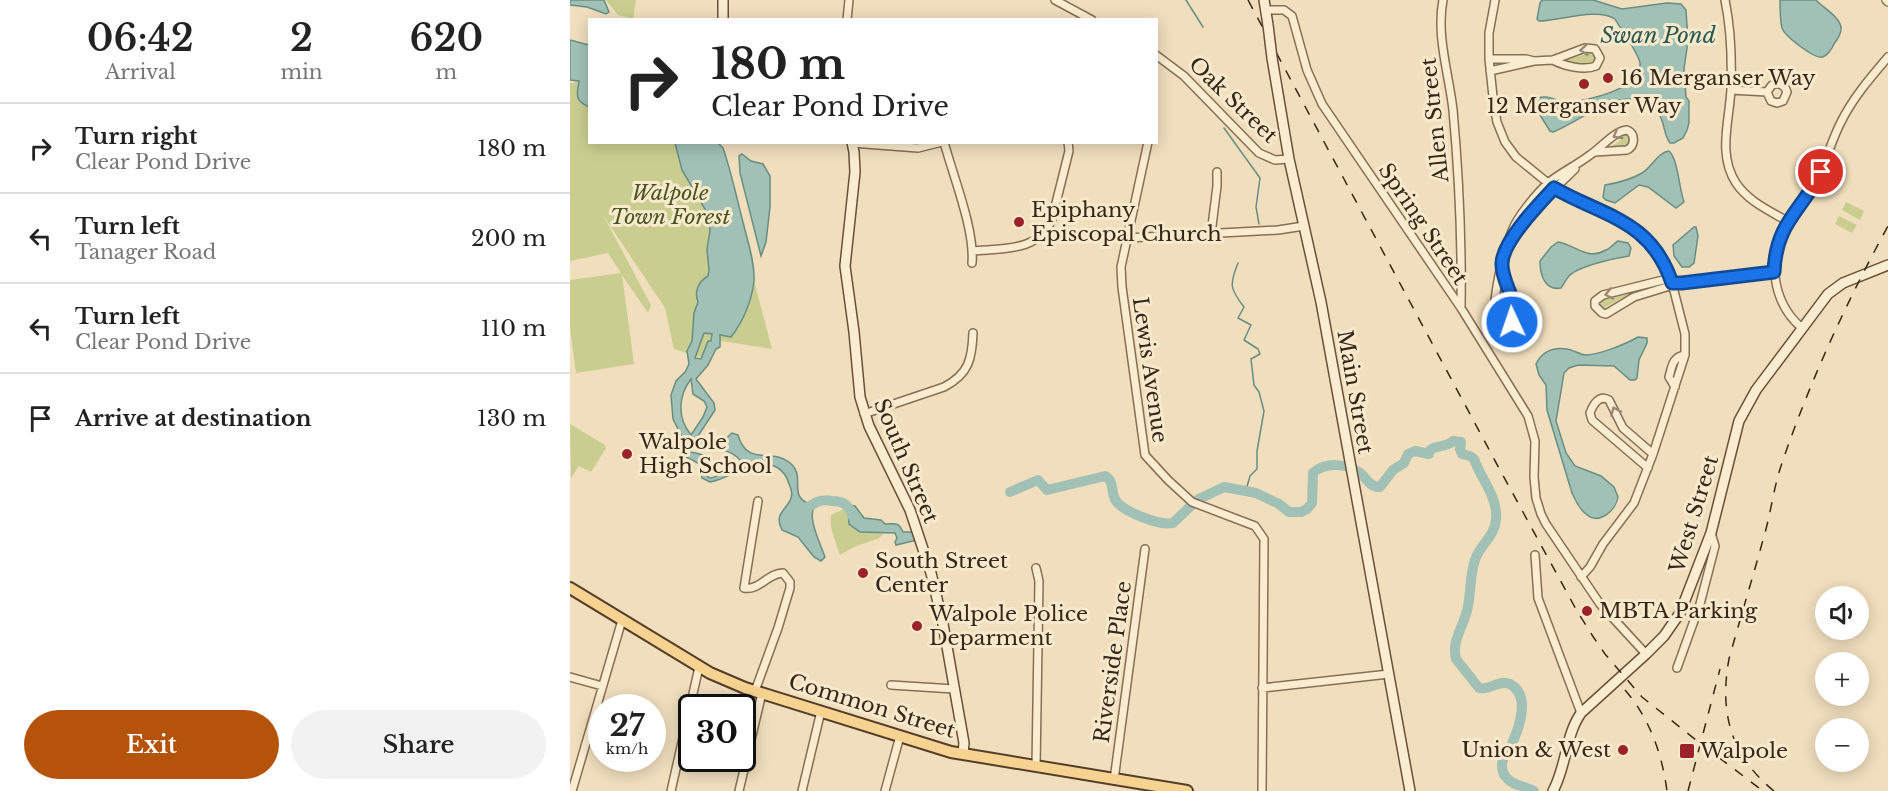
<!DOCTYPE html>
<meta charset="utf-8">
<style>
:root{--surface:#fff;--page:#f2f2f2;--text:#222;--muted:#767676;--line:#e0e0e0;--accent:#b45309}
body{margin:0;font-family:"Libre Baskerville",serif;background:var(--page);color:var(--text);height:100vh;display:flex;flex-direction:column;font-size:22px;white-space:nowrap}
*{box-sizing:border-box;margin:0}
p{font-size:20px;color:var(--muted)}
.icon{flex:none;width:33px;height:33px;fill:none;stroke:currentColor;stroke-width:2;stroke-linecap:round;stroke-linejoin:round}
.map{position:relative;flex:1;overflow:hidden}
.details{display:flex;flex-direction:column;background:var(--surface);width:570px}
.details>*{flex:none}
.banner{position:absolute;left:18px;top:18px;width:570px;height:126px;border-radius:0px;box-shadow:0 3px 15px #0003;background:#fff;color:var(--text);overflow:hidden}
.controls{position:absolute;left:1245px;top:586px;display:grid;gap:12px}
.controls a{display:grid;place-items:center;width:54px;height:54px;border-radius:50%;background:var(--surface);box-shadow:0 3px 15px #0003;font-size:30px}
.speed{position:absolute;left:18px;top:694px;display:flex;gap:12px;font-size:30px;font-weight:700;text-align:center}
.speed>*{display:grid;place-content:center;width:78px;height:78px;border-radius:50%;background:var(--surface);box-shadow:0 3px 15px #0003;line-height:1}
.speed small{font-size:15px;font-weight:400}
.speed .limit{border:3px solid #111;border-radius:9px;background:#fff;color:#111}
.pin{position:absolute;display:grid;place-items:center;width:51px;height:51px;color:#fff;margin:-26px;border:3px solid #fff;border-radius:50%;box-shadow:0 2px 6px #0007}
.me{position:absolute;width:66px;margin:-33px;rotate:357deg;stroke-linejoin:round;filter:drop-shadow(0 0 4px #0008)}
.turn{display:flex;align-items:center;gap:21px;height:126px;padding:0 24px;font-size:27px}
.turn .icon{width:78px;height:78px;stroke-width:2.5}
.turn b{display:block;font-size:42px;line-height:51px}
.eta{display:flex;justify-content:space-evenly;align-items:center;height:102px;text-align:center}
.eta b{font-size:36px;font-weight:600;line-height:42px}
.cta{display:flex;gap:12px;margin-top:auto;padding:12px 24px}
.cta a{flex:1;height:69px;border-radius:36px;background:var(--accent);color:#fff;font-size:24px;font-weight:600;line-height:69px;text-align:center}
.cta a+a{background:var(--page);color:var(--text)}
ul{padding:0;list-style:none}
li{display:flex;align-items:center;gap:18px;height:90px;padding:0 24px;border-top:2px solid var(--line)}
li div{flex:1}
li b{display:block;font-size:22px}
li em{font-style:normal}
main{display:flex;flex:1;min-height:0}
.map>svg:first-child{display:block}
</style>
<main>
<section class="details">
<div class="eta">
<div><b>06:42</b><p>Arrival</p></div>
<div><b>2</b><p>min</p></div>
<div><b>620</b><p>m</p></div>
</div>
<ul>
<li><svg class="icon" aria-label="right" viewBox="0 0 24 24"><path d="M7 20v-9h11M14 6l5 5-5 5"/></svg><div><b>Turn right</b><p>Clear Pond Drive</p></div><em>180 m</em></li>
<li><svg class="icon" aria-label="left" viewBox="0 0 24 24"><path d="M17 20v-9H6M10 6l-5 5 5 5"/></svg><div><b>Turn left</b><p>Tanager Road</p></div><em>200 m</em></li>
<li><svg class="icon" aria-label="left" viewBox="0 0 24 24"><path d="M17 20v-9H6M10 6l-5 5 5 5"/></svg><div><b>Turn left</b><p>Clear Pond Drive</p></div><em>110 m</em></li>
<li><svg class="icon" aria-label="arrive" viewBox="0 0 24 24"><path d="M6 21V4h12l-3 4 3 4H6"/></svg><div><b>Arrive at destination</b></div><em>130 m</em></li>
</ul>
<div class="cta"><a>Exit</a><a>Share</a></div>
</section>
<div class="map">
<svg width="1318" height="791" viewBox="0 0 1318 791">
<rect width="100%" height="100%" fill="#f0debd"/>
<path fill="#c9ce90" d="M 36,0 L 66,0 L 63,19 L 48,15 Z
M 1017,50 L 1024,52 L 1028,60 L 1023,65 L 1005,65 L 988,60 L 996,55 L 996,60 L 1016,54 Z
M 19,63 L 20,142 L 148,143 L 202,349 L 152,341 L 130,357 L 104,349 L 95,308 L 33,215 L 81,305 L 78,313 L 52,275 L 64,364 L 6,373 L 0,328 L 0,280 L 51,273 L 38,253 L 0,261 L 0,83 L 4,83 Z
M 1057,133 L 1062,139 L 1059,147 L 1036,150 L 1051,140 L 1051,135 Z
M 1276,202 L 1294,211 L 1290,220 L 1272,210 Z
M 1269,216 L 1287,225 L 1282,233 L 1265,224 Z
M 932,281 L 935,282 L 939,295 L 934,297 L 937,316 L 941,319 L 937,324 L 930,322 L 928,319 L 930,283 Z
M 1058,293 L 1060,296 L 1053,302 L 1052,298 L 1036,307 L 1036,313 L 1029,308 C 1031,294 1047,295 1058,293 Z
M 0,424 L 35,445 L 36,448 L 21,472 L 9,466 L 1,478 Z
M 278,505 L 279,524 L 301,531 L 314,533 L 309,538 L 284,547 L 270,555 C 266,542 259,528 261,515 L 272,510 Z"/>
<path fill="#a1c1b6" stroke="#688e83" stroke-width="1.5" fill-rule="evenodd" d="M 0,0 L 34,0 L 39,12 L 36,14 L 17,7 L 0,5 Z
M 972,0 L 1023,0 L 1052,9 L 1097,3 L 1111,4 L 1116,10 L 1118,41 L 1114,69 L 1116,97 L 1119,101 L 1119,123 L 1117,130 L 1113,138 L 1104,143 L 1100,143 C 1093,134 1095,121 1088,113 C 1059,77 1014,120 983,132 L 980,131 L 965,107 L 966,99 C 976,93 987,102 998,102 C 1017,101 1072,89 1070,63 C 1069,54 1050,28 1045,19 C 1028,7 989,21 969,21 L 967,19 L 970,3 Z
M 1210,0 L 1246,0 C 1253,8 1269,16 1271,27 C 1272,33 1267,40 1264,44 C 1262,49 1257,56 1252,57 C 1244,59 1215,36 1212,28 C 1210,20 1210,9 1210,0 Z
M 0,40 L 19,45 L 19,107 C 4,100 7,95 9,81 L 0,80 Z
M 105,143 L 148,143 L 153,148 C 162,174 167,200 174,226 C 178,243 185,263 184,281 C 182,300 173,322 161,337 L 150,335 L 150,347 L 146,349 L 138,365 L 126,379 L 144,403 L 145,410 L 126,439 L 127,442 C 133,441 152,443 154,441 C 157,438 159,435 162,433 L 168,435 C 177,467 201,448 219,462 C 237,476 218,493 237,503 L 244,501 L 246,505 C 235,514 251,545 255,557 L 251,561 L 244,557 L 228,537 L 212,530 C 203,513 218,509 221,498 C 223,493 221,488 219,484 C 215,469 203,462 188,465 C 170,467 157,479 140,482 L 132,478 L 130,464 L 114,456 L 113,439 L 103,419 L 101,395 L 106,381 L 115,372 L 119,364 L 117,351 L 122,341 L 124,313 L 128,302 C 124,292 128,282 138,276 L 139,270 L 137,249 L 140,231 L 139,220 L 135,209 L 112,170 ZM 134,333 L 142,334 L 141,341 L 138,341 L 131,359 L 125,358 ZM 121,379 L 123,394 L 134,401 L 137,407 L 133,417 L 121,435 C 107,418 108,396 121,379 ZM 120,447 C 135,445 161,448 171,461 C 163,466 148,478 140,478 L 137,476 L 137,465 L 133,455 L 121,452 Z
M 1099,151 C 1108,159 1109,188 1114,202 L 1106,208 L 1078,187 L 1069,185 L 1045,203 L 1036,200 L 1033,197 L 1035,185 C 1047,183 1062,179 1072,173 C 1082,167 1088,152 1099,151 Z
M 172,154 L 181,161 L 193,164 L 200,176 L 200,207 L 196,242 L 191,256 L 170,173 L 169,156 Z
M 1124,227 L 1126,227 L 1128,236 L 1124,263 L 1119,267 L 1112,267 L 1104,256 L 1103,245 Z
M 1048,241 L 1058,243 L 1061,248 L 1059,256 C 1046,258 1008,266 999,276 C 996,279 994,284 991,288 C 975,291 970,275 970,261 L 981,247 L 988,242 C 1006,245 1017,261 1036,250 C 1041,248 1044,243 1048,241 Z
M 1068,337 L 1077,338 L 1077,343 L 1069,360 L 1067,378 L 1065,380 L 1060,380 L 1044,366 L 1008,365 L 999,368 L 994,373 L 986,421 L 996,453 L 1005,466 L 1031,476 L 1044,487 L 1048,497 C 1046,510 1029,526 1016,514 C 1009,509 1006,501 1002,493 L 977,410 L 976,385 L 969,375 L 966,364 C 972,352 983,347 997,349 C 1003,350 1009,354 1015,355 C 1029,355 1056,344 1068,337 Z
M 278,505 L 285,506 L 294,518 L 311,520 L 315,524 C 325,524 328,521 333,532 L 343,532 L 347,540 L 326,545 L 325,542 L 327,538 L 325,533 L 290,532 L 279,524 Z"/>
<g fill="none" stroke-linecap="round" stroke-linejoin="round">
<path stroke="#688e83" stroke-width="1.5" d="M 616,0 L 633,27
M 654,128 L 690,178 L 686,207 L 689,224
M 668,263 C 659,285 660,289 674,307 L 668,318 L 681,325 L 674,340 L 688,349 L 690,354 L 681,359 L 684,385 L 689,392 L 694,411 L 687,451 L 687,469 L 680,476 L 676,490"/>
<path stroke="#a1c1b6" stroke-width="10" d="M 440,492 L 468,480 L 477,490 L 535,476 C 545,481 540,492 546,501 C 554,512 590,526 603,523 L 627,500 L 654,487 L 686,493 L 709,504 L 719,512 L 731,512 L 737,509 L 742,503 L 743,473 C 755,462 777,463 790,473 C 798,479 799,487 810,487 L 823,470 L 834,463 L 838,454 L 845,451 L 859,454 L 860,450 C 867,445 877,447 883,441 L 891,442 L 890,449 L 892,454 L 900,456 L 904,459 C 911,479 928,497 926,519 C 925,537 910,544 905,560 C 900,574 901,591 898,606 C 895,625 881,640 886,659 L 909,688 C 920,691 929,679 940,684 C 961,695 949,728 942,744 C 939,749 934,754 933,760 C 931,765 932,773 936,777 C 942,786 956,786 964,791
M 234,508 C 241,507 242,504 247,502 C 252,500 257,500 262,501 C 274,501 279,505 283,517"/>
<g stroke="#886e55" stroke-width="10">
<path id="street" d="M 485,0 L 522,20
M 873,0 C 866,36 879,74 883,110 C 889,176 892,242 891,308
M 925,0 L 919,33 L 919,59 L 924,106 L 927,122 L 935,142 L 946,157 L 984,188 L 1053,221 L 1075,238 L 1087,252 L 1100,275 L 1115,334 L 1115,355 L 1083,454 L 1064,503 L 1033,544 L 1020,567 L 1011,577
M 1155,0 C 1161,29 1162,58 1161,88 C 1160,119 1147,154 1166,183 C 1178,201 1198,210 1217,221
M 1316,0 L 1318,2
M 695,10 L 714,10 L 722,16 L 737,70 L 752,104 L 891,308 L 958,416 L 965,441 L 964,477 L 966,498 L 971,514 L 976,524 L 1030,604 L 1076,654
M 277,20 L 279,0
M 586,55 L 614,76 L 689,153 L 705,160 L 719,159
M 919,59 L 956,59 L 964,61
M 920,71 L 964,61 L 983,60 L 1015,48 L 1025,49 L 1030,58 L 1026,66 C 1014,71 994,66 983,60
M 1161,90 L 1197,92 L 1201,101 L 1207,103 L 1213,101 L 1217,92 C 1215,85 1209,82 1202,85 L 1197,92
M 374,142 C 383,176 405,230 402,263
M 578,142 L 551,267 L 552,287 L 575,455 L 598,480 L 622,502 L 685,526 L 694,539 L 692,791
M 282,143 L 348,148 L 372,142
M 641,234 L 647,186 L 647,172
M 557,238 L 708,230 L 734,226
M 942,238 L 972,201 L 1005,169
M 403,251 C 433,248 469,252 482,219 L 499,151 L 498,142
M 932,264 L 944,310 L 942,322 L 934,326 L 930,326 L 925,321 C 922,298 933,252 942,231 C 947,217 967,193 978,183 C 990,173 1007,165 1020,155 C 1031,148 1044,131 1057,130 C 1066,134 1065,146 1057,150 L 1025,152
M 1101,278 L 1033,295 L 1025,301 L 1025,306 L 1032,313 L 1036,314 L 1064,297 L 1103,285
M 1102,283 L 1204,272
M 1232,328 C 1201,302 1196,254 1218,220 C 1228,205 1241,191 1249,175 C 1257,158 1262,140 1270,124 C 1282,99 1300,78 1318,57
M 1105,387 L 1099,377 C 1102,367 1102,357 1115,355
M 294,414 L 374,387 C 399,374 402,359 403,333
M 1078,468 L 1022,420 L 1020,413 C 1023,405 1029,394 1039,400 L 1053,428 L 1083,454
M 965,555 L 968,598 L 1011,713
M 466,568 L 469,581 L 466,767
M 1107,668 L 1130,604 L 1145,546 L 1141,533
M 0,677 L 32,686
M 321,685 L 384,689
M 692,688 L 819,674
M 185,691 L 208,628 L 220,588 L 220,582 L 213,573 C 198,573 189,591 174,588 L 188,501
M 544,780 L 575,549
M 2,791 L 52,620
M 101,791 L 129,667
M 169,791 L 192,693
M 232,791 L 251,711
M 315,791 L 330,736"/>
</g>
<g stroke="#6a4f39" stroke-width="12">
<path id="secondary" d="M 153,0 L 153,20
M 694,0 L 698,25
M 702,58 L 719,159 L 751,302 L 840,791
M 282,142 L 284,152 L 285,172 L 275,266 L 284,332 L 290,397 L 299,426 L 340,510 L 361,573 L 373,624 L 394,743 L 393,754
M 983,791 C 997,765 995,736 1011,713 L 1076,654 L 1094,636 L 1110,613 L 1141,533 L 1169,421 L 1186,390 L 1258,294 L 1273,283 L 1318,265"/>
</g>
<g stroke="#553d2a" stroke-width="14">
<path id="primary" d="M 0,588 L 140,673 L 175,688 L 381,752 L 617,791"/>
</g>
<use href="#street" stroke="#faecd0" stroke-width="7"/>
<use href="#secondary" stroke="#faecd0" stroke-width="9"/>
<use href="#primary" stroke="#f6d391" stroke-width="10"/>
<path stroke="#37271b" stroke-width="1.5" stroke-dasharray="10 10" stroke-linecap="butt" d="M 678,0 L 930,470 L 1007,611 L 1024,638 L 1035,654 L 1072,697 L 1131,744 L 1193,791
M 1055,690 C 1080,719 1092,754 1097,791
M 1118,791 L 1150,669
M 1204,791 C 1161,756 1149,713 1159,659 C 1170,619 1182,580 1193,540 C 1200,517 1203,492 1210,469 C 1238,385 1276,303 1318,226"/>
<g stroke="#6a4f39" stroke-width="12" stroke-linecap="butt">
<path id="secondary-bridge" d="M 698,25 L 702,58"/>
</g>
<use href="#secondary-bridge" stroke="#faecd0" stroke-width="9"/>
</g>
<defs><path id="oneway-chevron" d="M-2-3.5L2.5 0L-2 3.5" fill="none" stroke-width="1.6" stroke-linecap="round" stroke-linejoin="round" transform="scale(1.5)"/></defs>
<g stroke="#988a76">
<use href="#oneway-chevron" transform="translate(1014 50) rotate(175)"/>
<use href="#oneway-chevron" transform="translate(1047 135) rotate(150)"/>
<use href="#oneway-chevron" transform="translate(1039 294) rotate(168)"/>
<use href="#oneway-chevron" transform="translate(1045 411) rotate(-113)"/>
</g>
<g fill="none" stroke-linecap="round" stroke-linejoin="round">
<g stroke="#114b97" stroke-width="15">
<path id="route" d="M 942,322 C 950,301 931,283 932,263 C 933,241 969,204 984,188 C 1035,217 1081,220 1102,283 L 1112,283 L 1204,272 C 1206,222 1231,212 1251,172"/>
</g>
<use href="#route" stroke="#1a73e8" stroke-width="10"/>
</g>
<g fill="#9a2228" stroke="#f7e9cc" stroke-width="2">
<circle cx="1038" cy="78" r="6"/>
<circle cx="1014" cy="84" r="6"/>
<circle cx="449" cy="222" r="6"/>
<circle cx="57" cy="454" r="6"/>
<circle cx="293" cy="573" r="6"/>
<circle cx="1017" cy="611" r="6"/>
<circle cx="347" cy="626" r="6"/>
<circle cx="1053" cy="750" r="6"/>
<rect x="1109" y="743" width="16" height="16" rx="3"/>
</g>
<g text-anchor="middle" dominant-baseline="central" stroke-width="6" stroke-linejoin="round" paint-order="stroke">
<g font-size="21" fill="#37271b" stroke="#f7e9cc" text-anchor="start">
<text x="1050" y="78">16 Merganser Way</text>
<text x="1014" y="106" text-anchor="middle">12 Merganser Way</text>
<text x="461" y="210">Epiphany<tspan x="461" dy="24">Episcopal Church</tspan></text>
<text x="69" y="442">Walpole<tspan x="69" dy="24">High School</tspan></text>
<text x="305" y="561">South Street<tspan x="305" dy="24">Center</tspan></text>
<text x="1029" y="611">MBTA Parking</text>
<text x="359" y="614">Walpole Police<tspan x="359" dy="24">Deparment</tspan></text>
<text x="1041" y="750" text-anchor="end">Union &amp; West</text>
<text x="1130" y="751">Walpole</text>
</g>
<g font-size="21" fill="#37271b" stroke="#f7e9cc">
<text transform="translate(663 100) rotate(44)">Oak Street</text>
<text transform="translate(865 120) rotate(-96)">Allen Street</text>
<text transform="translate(853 224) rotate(56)">Spring Street</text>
<text transform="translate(580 370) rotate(82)">Lewis Avenue</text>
<text transform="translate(785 392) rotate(80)">Main Street</text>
<text transform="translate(336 461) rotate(67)">South Street</text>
<text transform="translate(1124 514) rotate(-73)">West Street</text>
<text transform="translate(543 662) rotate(-82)">Riverside Place</text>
<text transform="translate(302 706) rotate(17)">Common Street</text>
</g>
<g font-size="21" font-style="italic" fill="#495420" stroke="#f7e9cc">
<text x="100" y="193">Walpole<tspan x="100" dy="24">Town Forest</tspan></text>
</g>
<g font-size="22" font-style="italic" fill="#295753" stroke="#f7e9cc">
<text x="1088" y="35">Swan Pond</text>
</g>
</g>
</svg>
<div class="controls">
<a><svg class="icon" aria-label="sound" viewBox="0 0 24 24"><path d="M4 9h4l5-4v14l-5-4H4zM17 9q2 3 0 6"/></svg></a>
<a>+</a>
<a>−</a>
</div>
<div class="speed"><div>27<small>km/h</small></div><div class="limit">30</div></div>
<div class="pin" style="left:1251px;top:172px;background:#d93025"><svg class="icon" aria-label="arrive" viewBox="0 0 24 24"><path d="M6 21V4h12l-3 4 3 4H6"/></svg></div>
<svg class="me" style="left:942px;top:322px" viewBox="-20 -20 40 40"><circle r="17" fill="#1a73e8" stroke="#fff" stroke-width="3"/><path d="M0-11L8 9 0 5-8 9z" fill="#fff"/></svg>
<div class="banner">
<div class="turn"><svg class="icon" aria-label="right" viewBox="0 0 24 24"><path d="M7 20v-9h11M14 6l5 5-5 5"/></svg><div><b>180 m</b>Clear Pond Drive</div></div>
</div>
</div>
</main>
